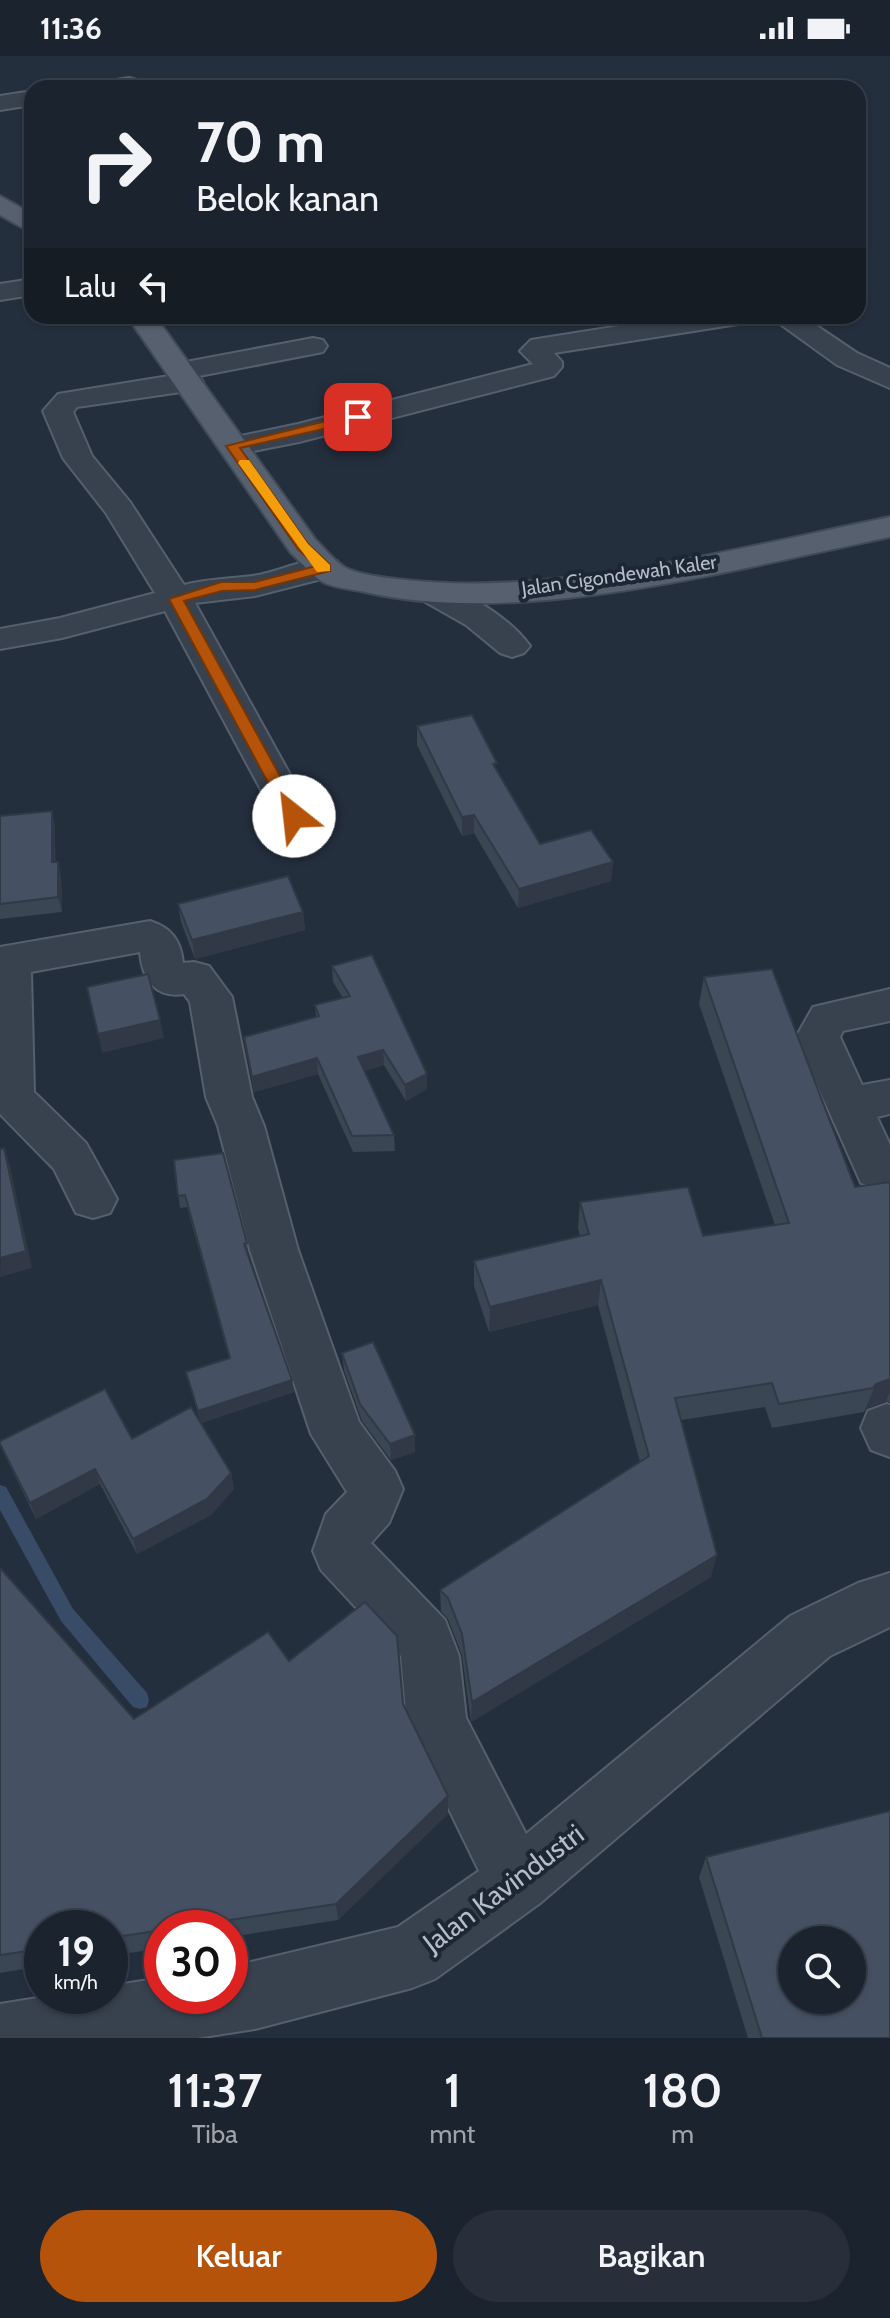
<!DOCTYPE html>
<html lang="id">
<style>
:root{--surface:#1b232e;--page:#282f3a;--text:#f1f3f6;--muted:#a0a4aa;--line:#39404a;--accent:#b45309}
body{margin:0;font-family:Cabin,sans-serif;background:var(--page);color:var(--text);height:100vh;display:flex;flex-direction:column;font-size:30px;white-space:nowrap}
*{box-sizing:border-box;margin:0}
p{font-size:26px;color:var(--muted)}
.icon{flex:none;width:44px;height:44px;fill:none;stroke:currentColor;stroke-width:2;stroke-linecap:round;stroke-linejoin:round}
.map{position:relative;height:1982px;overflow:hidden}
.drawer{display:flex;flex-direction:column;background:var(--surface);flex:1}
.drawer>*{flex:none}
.top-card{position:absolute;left:24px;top:24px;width:842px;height:244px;border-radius:24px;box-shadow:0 2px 6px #0004,0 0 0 2px var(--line);background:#1b232e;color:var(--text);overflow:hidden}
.controls{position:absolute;left:778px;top:1870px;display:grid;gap:16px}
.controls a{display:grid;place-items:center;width:88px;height:88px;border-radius:50%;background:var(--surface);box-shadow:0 2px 6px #0004,0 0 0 2px var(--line);font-size:40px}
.speed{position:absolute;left:24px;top:1854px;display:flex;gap:16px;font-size:40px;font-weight:700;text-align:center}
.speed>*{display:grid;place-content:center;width:104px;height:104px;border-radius:50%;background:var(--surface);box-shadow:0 2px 6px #0004,0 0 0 2px var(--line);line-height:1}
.speed small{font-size:20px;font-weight:400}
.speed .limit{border:12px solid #d22;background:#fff;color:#111}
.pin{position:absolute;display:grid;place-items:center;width:68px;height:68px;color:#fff;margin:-34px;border-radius:16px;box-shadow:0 4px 12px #0006}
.me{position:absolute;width:88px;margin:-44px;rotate:331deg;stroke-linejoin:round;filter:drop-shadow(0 0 6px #0008)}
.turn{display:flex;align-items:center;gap:28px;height:168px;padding:0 40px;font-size:36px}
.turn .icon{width:104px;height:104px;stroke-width:2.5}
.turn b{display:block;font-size:56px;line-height:68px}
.then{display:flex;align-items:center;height:76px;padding:0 40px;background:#0003;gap:16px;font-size:30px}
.eta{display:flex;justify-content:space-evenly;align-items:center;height:136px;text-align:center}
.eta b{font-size:48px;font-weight:600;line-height:56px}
.action{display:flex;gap:16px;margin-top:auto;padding:16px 40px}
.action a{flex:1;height:92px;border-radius:48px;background:var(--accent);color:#fff;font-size:32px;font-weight:600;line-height:92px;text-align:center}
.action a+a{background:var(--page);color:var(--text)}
.status{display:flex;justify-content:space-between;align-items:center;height:56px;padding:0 40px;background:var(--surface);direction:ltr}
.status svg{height:22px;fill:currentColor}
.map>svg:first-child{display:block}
</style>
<div class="status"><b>11:36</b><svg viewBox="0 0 49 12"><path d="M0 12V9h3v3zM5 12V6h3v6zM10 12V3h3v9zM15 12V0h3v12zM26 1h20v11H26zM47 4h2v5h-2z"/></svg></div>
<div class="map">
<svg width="890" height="1982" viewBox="0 0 890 1982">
<rect width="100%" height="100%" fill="#242f3e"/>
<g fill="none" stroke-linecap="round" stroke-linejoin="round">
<path fill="#394c67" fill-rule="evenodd" d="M 0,1429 L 6,1431 L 73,1553 L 147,1637 L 149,1644 L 147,1651 L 140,1653 L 133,1651 L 61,1565 L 0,1454 Z"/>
<g stroke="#565f6c" stroke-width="4">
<path id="minor" d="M 129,22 L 137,24 L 140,29 L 138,32 L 93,32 L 96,27 Z
M 32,35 L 32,49 L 0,54 L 0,40 Z
M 32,223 L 32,239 L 0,244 L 0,228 Z
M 683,260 L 752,260 L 748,266 L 738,268 L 554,297 L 562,306 L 562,311 L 554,320 L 299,386 L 233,399 L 222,396 L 218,390 L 222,384 L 298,368 L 533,308 L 520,295 L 531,284 Z
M 769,260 L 802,260 L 857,297 L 890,312 L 890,332 L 837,309 Z
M 313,282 L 323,284 L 327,290 L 323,296 L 199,320 L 203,326 L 198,332 L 188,335 L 77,351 L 73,356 L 92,400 L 130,446 L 184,529 C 207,523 229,523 252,520 C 279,517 309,498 337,505 L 342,512 L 337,519 L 255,540 L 195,547 L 313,760 L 308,769 L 294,773 L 280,769 L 275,760 L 165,555 L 62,582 L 0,593 L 0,573 L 60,562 L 155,537 L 106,457 L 63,402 L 43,355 L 58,338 L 169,320 L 166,315 L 170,309 Z
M 434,527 C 466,535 510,562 530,590 L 524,597 L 512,601 L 500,597 L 466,569 L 422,544 L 417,537 L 422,530 Z
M 150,865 C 172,872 181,885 183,907 L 194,906 L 209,910 L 232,941 L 252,1041 L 264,1070 L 298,1194 L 359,1366 L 395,1415 L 403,1433 L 389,1467 L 371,1487 L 445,1564 L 459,1600 L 466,1662 L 526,1778 L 790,1560 L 858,1527 L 890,1517 L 890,1571 L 830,1600 L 539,1848 L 435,1923 L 412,1932 L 255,1973 L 197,1982 L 0,1982 L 0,1948 L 50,1940 L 110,1940 L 110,1930 L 162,1922 L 162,1940 L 230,1940 L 230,1911 L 398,1871 L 479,1815 L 407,1667 L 401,1600 L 321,1514 L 313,1495 L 326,1458 L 347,1436 L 311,1378 L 250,1194 L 218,1070 L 206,1041 L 190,946 L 184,938 C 155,943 142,922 140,896 L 31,916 L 34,1036 L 86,1087 L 117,1143 L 110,1157 L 93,1162 L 76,1157 L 54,1113 L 0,1058 L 0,891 Z
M 890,933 L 890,965 L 843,975 L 840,981 L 862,1029 L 890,1024 L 890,1058 L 877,1061 L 890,1089 L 890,1136 L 861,1127 L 796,981 L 813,951 Z
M 887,1348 L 890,1349 L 890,1401 L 871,1394 L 861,1372 L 868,1355 Z"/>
</g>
<g stroke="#414a57" stroke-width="4">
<path id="major" d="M 0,140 L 32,158 L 32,177 L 0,159 Z
M 127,260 L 155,260 L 315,483 C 324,492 335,506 346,512 C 362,520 389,522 406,524 C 557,541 742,491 890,461 L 890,481 C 734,513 520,572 365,536 C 352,533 334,532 323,526 C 312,520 301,506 291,497 Z"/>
</g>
<use href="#minor" fill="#38414e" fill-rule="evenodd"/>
<use href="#major" fill="#56606e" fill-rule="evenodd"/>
</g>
<path fill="#3b4654" d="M 417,670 L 497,714 L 540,788 L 613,806 L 611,825 L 518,852 L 474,777 L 462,780 L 417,689 Z
M 0,760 L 55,770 L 55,806 L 58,806 L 61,821 L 62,856 L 0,863 Z
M 178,848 L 303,856 L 305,874 L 195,903 L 181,866 Z
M 332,910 L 427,1033 L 406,1045 L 384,1009 L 364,1015 L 394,1079 L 395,1095 L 353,1096 L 318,1018 L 254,1036 L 244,981 L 316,961 L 315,949 L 343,942 L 333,926 Z
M 704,921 L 855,1131 L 890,1126 L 890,1346 L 886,1345 L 867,1352 L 864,1356 L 772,1372 L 765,1351 L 681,1364 L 711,1521 L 471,1666 L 462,1599 L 448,1563 L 441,1555 L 440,1534 L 640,1406 L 598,1249 L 489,1276 L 474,1230 L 474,1205 L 580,1180 L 578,1172 L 580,1146 L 703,1180 L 775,1169 L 699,948 Z
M 174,1104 L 247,1187 L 248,1200 L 292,1324 L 294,1336 L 201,1367 L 231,1417 L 234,1433 L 211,1459 L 137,1498 L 100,1428 L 36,1463 L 0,1389 L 132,1383 L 200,1365 L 186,1316 L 229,1302 L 187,1151 L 180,1152 Z
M 342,1297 L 415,1396 L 391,1404 L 362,1365 L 344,1314 Z
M 0,1512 L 134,1663 L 289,1605 L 403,1648 L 448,1758 L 338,1864 L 230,1881 L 230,1872 L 162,1872 L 162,1892 L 110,1900 L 110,1872 L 42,1872 L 42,1910 L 0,1917 Z
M 706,1801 L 890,1982 L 748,1982 L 699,1821 Z"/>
<path fill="#303945" d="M 52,755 L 55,770 L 56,822 L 52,806 Z
M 474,759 L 474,777 L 462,780 L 462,761 Z
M 58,806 L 61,821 L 62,856 L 58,841 Z
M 613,806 L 611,825 L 518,852 L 519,833 Z
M 303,856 L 305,874 L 195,903 L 192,884 Z
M 160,964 L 164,982 L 102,997 L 98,978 Z
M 383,994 L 384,1009 L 359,1016 L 358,1001 Z
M 317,1002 L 318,1018 L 254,1036 L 252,1021 Z
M 427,1018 L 427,1033 L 406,1045 L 405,1029 Z
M 4,1092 L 10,1110 L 32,1212 L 0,1221 Z
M 601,1224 L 598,1249 L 489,1276 L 490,1251 Z
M 890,1323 L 890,1335 L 886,1345 L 867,1352 L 864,1356 L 876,1328 Z
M 292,1324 L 294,1336 L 200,1367 L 198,1355 Z
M 415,1379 L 415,1396 L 391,1404 L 390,1388 Z
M 95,1413 L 100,1428 L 36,1463 L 30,1447 Z
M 231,1417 L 234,1433 L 211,1459 L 137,1498 L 133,1483 Z
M 717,1499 L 711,1521 L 471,1666 L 472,1646 Z
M 448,1740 L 448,1758 L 338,1864 L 336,1848 Z"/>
<path fill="#455162" stroke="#303945" stroke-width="2" fill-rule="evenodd" d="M 472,659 L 497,707 L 493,708 L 540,788 L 591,774 L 613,806 L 519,833 L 474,759 L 462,761 L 417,670 Z
M 52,755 L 52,806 L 58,806 L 58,841 L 0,848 L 0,760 Z
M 288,820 L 303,856 L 192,884 L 178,848 Z
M 372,899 L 427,1018 L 405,1029 L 383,994 L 358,1001 L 394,1079 L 352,1080 L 317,1002 L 252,1021 L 244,981 L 319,960 L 315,949 L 350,940 L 332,910 Z
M 772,913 L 855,1131 L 890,1126 L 890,1323 L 876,1328 L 873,1332 L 779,1348 L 772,1327 L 675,1342 L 717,1499 L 472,1646 L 462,1578 L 448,1542 L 440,1534 L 649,1400 L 601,1224 L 490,1251 L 474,1205 L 589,1178 L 580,1146 L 688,1131 L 703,1180 L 789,1167 L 704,921 Z
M 148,918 L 160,964 L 98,978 L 87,931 Z
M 4,1092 L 26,1195 L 0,1202 L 0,1093 Z
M 223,1097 L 247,1187 L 244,1188 L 292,1324 L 198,1355 L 186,1316 L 230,1302 L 185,1139 L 178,1140 L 174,1104 Z
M 373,1286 L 415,1379 L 390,1388 L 360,1348 L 342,1297 Z
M 105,1333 L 132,1383 L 191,1351 L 231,1417 L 207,1443 L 133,1483 L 95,1413 L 30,1447 L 0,1388 L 0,1385 Z
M 0,1512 L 134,1663 L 268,1576 L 289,1605 L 365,1546 L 397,1580 L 403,1648 L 448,1740 L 336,1848 L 177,1872 L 162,1872 L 162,1874 L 110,1882 L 110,1872 L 42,1872 L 42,1893 L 0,1899 Z
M 890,1755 L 890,1982 L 762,1982 L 706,1801 ZM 792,1884 L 852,1884 L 852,1944 L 792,1944 Z"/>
<path fill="#b45309" stroke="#753606" stroke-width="2" d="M 358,357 L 365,361 L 363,364 L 240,392 L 308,488 L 330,509 L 330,515 L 255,534 L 222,535 L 184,545 L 302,760 L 294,766 L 286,760 L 169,543 L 221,526 L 255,526 L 316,510 L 298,493 L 226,390 Z"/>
<path fill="#f59e0b" d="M 240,404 L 249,404 L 308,488 L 330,509 L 330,515 L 317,516 L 238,407 Z"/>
<g text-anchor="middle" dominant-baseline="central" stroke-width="8" stroke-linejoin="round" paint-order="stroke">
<g font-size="20" fill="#b4bcc9" stroke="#1d2633">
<text transform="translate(619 519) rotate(-8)">Jalan Cigondewah Kaler</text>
</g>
<g font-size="28" fill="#b4bcc9" stroke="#1d2633">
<text transform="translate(503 1832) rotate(-37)">Jalan Kavindustri</text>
</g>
</g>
</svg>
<div class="controls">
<a><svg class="icon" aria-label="search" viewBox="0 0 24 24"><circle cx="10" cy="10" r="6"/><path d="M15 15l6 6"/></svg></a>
</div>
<div class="speed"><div>19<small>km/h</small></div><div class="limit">30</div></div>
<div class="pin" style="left:358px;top:361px;background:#d93025"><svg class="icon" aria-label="arrive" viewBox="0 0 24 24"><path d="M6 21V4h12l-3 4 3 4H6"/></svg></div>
<svg class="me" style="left:294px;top:760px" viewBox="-20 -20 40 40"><circle r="19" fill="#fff"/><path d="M0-13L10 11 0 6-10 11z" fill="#b45309"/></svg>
<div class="top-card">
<div class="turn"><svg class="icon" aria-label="right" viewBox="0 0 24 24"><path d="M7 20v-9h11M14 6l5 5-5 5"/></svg><div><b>70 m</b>Belok kanan</div></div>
<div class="then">Lalu<svg class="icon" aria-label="left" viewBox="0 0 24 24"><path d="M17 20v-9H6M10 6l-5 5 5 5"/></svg></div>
</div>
</div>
<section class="drawer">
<div class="eta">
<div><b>11:37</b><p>Tiba</p></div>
<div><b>1</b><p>mnt</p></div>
<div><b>180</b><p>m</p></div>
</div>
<div class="action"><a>Keluar</a><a>Bagikan</a></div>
</section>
